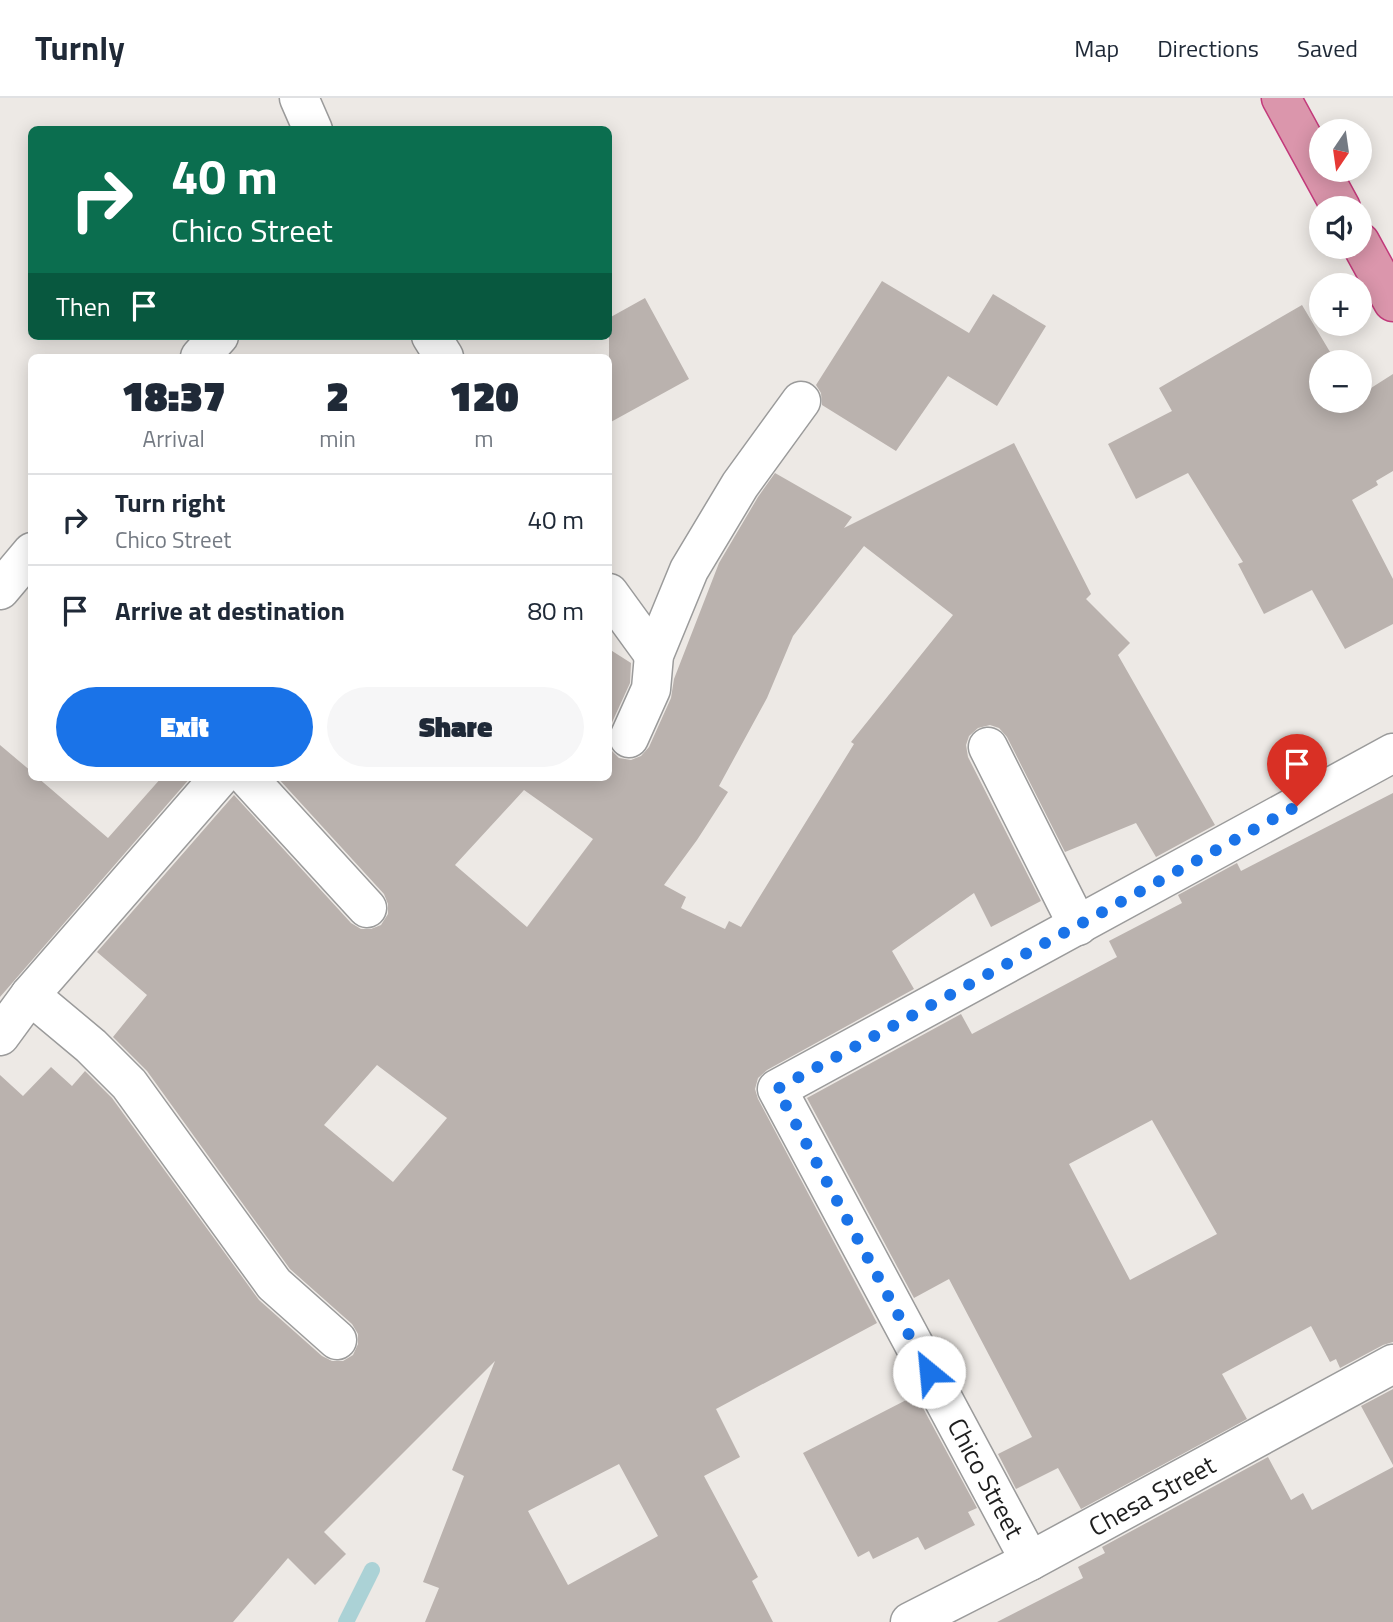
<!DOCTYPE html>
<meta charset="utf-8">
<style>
:root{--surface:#fff;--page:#f6f6f7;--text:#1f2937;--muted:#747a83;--line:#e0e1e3;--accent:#1a73e8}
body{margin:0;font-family:"Titillium Web",sans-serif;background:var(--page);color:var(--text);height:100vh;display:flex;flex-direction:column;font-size:26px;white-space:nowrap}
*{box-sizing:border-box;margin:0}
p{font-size:23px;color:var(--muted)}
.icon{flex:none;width:38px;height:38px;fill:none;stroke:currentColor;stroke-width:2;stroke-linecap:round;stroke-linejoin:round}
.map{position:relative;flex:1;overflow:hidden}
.drawer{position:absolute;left:28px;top:256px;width:584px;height:427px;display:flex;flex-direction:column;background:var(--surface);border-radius:10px;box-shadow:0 4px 18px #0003}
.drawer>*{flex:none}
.guide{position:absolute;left:28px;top:28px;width:584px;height:214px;border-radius:10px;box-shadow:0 4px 18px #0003;background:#0b6e4f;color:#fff;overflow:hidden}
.needle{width:46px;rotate:193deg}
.controls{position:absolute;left:1309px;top:21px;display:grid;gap:14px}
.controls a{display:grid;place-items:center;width:63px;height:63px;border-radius:50%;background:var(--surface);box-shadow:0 4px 18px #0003;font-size:35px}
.pin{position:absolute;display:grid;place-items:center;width:60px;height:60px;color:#fff;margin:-72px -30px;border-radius:50% 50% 50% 0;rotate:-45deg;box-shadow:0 0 7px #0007}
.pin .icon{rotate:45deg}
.me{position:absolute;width:77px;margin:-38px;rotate:332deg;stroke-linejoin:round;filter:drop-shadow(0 0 5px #0008)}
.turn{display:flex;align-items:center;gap:24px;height:147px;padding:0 28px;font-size:32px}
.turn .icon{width:91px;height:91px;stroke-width:2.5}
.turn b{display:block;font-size:49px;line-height:60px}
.then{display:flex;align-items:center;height:66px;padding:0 28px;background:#0003;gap:14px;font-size:26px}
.eta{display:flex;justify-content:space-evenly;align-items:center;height:119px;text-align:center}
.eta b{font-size:42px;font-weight:800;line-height:49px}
.button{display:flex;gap:14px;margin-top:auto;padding:14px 28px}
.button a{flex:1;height:80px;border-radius:42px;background:var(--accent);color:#fff;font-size:28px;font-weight:800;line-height:80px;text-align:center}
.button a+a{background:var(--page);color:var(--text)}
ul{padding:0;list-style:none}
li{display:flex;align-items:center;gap:21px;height:91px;padding:0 28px;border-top:2px solid var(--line)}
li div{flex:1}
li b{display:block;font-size:26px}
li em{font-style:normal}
header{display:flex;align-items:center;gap:42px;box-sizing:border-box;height:98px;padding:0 35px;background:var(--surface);border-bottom:2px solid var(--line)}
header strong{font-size:33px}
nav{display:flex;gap:38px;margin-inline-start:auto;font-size:24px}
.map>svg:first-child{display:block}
</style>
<header>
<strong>Turnly</strong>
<nav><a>Map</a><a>Directions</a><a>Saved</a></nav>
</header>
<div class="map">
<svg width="1393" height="1524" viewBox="0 0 1393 1524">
<rect width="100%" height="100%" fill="#ede9e5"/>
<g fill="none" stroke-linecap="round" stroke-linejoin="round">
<path stroke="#abd2d6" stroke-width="16" d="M 346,1524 L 372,1472"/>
</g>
<path fill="#bab2ae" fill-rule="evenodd" d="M 882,183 L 969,235 L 993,196 L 1046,228 L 997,308 L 948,278 L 896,353 L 822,307 L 821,295 L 816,287 Z
M 645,200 L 689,281 L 609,325 L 609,220 Z
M 1302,207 L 1336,264 L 1321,264 L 1321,303 L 1360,303 L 1360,297 L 1393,276 L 1393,373 L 1376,383 L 1378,387 L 1352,402 L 1393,481 L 1393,526 L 1345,551 L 1312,492 L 1264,516 L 1238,466 L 1243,464 L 1188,375 L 1136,401 L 1108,346 L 1172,313 L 1159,290 Z
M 1014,345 L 1091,496 L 1086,501 L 1130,545 L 1118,557 L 1215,727 L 1156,759 L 1136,725 L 1065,754 L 1007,639 L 999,630 L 990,627 L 978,630 L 969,638 L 966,647 L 968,659 L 1041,803 L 991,829 L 974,795 L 892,853 L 914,891 L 767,972 L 758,980 L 755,991 L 758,1001 L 877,1225 L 716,1311 L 740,1359 L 704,1378 L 758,1479 L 752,1483 L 773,1524 L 425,1524 L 439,1490 L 423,1484 L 464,1378 L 452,1372 L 495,1263 L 324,1434 L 346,1456 L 315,1487 L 288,1460 L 233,1524 L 0,1524 L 0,977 L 23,998 L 51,969 L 72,988 L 85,973 L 112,1000 L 259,1202 L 322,1258 L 332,1263 L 343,1263 L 353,1257 L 358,1246 L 358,1236 L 352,1226 L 290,1171 L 147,973 L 113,939 L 147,897 L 97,854 L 234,697 L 351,825 L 361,831 L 371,831 L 381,827 L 388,816 L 388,806 L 384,796 L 277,679 L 609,679 L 609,647 L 612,653 L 619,660 L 631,662 L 641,658 L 649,649 L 671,600 L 674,581 L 719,465 L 758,399 L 775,375 L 852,419 L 844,430 ZM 864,448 L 953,517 L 851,644 L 854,646 L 741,829 L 729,823 L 725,831 L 681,810 L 686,799 L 664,787 L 697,742 L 728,694 L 719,688 L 767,600 L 793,538 ZM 524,692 L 593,741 L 527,829 L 455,767 ZM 377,967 L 447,1020 L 393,1084 L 324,1027 ZM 619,1366 L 658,1438 L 568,1487 L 528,1413 Z
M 609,551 L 631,565 L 630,585 L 609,631 Z
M 0,647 L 32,674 L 32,679 L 37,679 L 108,740 L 162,679 L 191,679 L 0,899 Z
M 1393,695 L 1393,1244 L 1383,1247 L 1340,1270 L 1336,1261 L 1330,1264 L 1311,1228 L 1222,1276 L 1247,1321 L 1081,1411 L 1058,1370 L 1016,1391 L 998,1356 L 1032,1339 L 949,1181 L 914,1200 L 807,1000 L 961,916 L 972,936 L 1117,859 L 1109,843 L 1182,805 L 1178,797 L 1237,765 L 1241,773 ZM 1152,1022 L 1217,1136 L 1130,1182 L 1069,1066 Z
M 1393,1291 L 1393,1367 L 1361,1308 Z
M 916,1297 L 977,1410 L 968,1414 L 975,1427 L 925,1452 L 918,1439 L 873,1461 L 869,1453 L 858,1459 L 803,1355 Z
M 1268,1359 L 1291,1402 L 1303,1395 L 1312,1412 L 1393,1369 L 1393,1524 L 997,1524 L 1083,1480 L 1078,1469 L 1105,1455 L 1102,1449 Z"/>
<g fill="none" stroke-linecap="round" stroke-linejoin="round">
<g stroke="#9b9b9b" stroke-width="41">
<g id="minor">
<path d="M 299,0 L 313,32"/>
<path d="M 431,238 L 444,259"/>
<path d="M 200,259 L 219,238"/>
<path d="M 0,492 L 32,454"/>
<path d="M 609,495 L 654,557"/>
<path d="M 629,640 L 651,591 L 654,557 L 689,472 L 740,387 L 801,303"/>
<path d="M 988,649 L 1078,828"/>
<path d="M 247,679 L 367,810"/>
<path d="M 30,897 L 91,948 L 129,986 L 274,1186 L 337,1242"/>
<path d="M 0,938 L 30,897 L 220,679"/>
<path d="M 1030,1463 L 777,991 L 1393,655"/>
<path id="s1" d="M 910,1524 L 1030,1463 L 1393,1266"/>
</g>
</g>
<g stroke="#c33a7b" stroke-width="41">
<path id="highway" d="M 1281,0 L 1341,110
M 1360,144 L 1393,204"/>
</g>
<use href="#minor" stroke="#fff" stroke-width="38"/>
<use href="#highway" stroke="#db96ac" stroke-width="38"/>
</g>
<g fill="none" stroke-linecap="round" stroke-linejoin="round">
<path stroke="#1a73e8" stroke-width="12" stroke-dasharray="0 21.6" d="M 929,1274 L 777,991 L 1297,708"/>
</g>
<g text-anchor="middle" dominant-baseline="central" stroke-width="5" stroke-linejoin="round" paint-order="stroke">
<g font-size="26" fill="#1e1e1e" stroke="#fff">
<text transform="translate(986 1380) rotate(62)">Chico Street</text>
<text stroke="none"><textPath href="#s1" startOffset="273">Chesa Street</textPath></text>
</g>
</g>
</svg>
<div class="controls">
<a><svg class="needle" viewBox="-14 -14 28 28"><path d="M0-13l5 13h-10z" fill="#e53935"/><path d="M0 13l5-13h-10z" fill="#747a83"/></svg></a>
<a><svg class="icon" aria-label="sound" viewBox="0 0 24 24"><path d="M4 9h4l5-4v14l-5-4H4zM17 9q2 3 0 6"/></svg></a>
<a>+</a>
<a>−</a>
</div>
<div class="pin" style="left:1297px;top:708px;background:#d93025"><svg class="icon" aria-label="arrive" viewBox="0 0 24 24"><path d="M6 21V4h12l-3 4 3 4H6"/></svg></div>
<svg class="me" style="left:929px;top:1274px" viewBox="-20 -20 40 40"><circle r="19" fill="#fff"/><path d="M0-13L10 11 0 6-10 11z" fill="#1a73e8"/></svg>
<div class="guide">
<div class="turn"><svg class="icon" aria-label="right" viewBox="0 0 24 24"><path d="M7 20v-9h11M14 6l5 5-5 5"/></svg><div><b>40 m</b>Chico Street</div></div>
<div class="then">Then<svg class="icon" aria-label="arrive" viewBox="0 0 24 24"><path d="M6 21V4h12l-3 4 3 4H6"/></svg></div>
</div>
<section class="drawer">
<div class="eta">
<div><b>18:37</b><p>Arrival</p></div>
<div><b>2</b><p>min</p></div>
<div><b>120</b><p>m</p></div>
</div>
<ul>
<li><svg class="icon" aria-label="right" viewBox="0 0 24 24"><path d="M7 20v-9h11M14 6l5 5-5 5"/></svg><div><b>Turn right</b><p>Chico Street</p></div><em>40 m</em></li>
<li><svg class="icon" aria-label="arrive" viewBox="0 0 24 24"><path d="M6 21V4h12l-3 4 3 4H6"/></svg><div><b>Arrive at destination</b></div><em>80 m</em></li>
</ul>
<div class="button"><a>Exit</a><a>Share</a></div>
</section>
</div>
